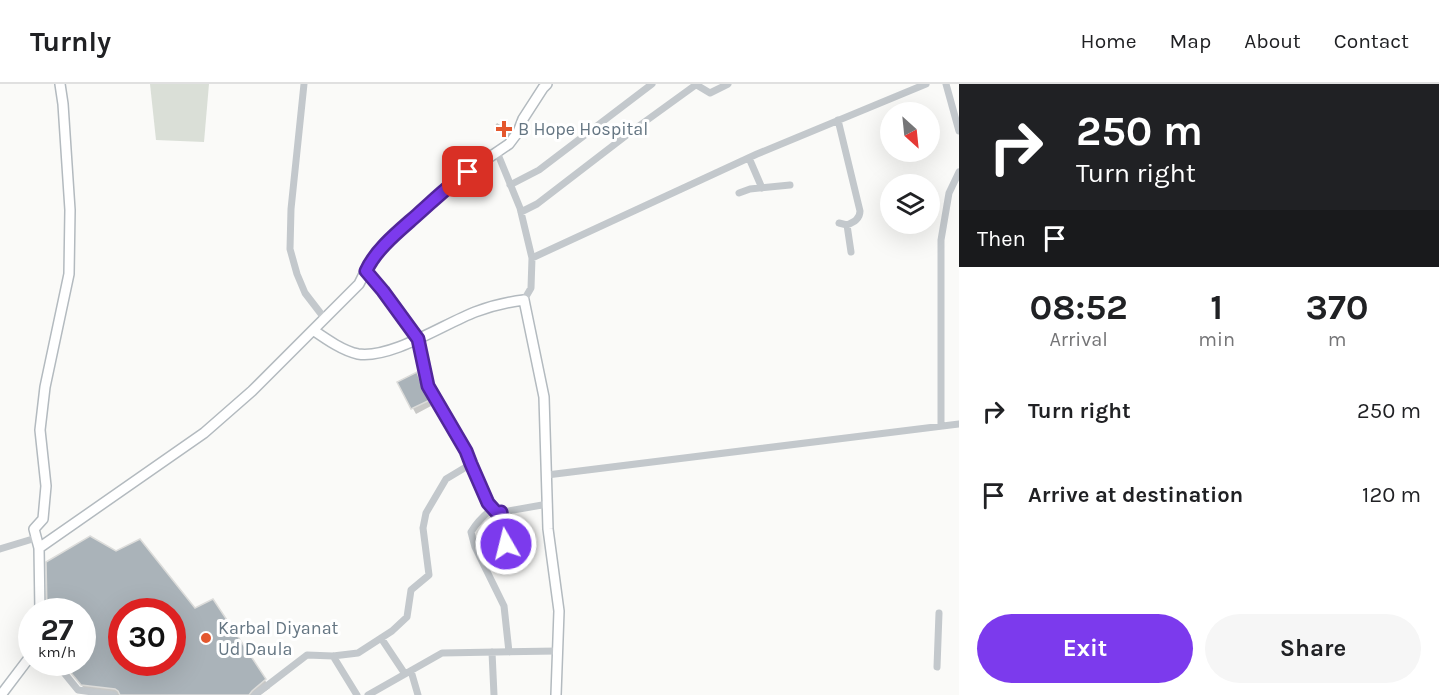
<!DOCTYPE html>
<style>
:root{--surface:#fff;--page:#f6f6f6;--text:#202124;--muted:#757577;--line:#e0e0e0;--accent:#7c3aed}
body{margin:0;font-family:Karla,sans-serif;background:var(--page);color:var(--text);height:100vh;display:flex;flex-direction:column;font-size:22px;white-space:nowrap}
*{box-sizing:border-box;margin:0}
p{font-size:20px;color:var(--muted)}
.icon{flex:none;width:33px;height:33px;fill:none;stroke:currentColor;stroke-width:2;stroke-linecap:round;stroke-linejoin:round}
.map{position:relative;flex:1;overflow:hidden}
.side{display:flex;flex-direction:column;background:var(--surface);width:480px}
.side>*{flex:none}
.top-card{background:#202124;color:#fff;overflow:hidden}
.needle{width:39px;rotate:153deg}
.buttons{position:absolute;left:880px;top:18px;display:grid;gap:12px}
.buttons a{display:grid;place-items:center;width:60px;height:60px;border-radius:50%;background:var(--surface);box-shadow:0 6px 24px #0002;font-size:30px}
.speed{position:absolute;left:18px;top:514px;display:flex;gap:12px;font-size:30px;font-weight:700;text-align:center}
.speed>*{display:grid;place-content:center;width:78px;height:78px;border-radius:50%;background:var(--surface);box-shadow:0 6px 24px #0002;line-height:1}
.speed small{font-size:15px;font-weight:400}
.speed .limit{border:9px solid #d22;background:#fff;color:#111}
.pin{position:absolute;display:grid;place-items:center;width:51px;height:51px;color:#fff;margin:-26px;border-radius:12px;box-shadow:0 3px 9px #0006}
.me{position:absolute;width:66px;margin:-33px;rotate:352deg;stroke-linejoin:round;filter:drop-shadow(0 0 4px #0008)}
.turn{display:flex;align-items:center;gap:21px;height:126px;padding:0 18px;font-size:27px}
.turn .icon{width:78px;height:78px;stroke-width:2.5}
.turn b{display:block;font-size:42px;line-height:51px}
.then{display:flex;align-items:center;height:57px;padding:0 18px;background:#0003;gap:12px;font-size:22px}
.eta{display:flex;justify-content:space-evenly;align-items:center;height:102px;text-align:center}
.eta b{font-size:36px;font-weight:700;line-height:42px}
.cta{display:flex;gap:12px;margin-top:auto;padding:12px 18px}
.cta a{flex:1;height:69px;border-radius:36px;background:var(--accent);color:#fff;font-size:24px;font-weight:700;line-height:69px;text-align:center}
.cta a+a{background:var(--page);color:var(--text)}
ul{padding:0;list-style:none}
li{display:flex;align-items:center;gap:18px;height:84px;padding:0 18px}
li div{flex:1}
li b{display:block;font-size:22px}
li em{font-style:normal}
header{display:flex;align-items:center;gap:36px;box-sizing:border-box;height:84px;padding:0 30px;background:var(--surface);border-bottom:2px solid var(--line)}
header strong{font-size:28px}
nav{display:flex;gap:33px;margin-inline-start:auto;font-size:21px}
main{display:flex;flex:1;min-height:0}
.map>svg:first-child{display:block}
</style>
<header>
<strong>Turnly</strong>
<nav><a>Home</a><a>Map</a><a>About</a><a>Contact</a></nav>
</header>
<main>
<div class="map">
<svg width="959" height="611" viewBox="0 0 959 611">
<rect width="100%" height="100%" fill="#fafaf8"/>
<path fill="#dadfd7" d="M 150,0 L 209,0 L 204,58 L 156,56 Z"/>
<path fill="#0003" fill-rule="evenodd" d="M 497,39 L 510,47 L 512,51 L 509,55 L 496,46 L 494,43 Z
M 399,299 L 426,312 L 431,322 L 416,330 Z
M 213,517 L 270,604 L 260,611 L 103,611 L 87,608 L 63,579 L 82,579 L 82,528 L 47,528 L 194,526 ZM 122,528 L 172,528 L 172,579 L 122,579 Z"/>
<path fill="#aab3b9" stroke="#dcdcda" stroke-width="1.5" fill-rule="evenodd" d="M 417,288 L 423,305 L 430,316 L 411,325 L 397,298 Z
M 90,452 L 116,467 L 140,455 L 195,524 L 213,515 L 266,595 L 252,607 L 249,611 L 120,611 L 118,607 L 115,605 L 81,601 L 63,579 L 82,579 L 82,528 L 47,528 L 46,478 ZM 122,528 L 172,528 L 172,579 L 122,579 Z"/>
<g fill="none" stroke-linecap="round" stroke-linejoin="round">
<g stroke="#b3babf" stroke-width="12">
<path id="secondary" d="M 313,246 C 326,255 343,267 358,270 C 391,275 444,240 475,228 C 491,222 508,218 524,216 L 544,313 L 548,445 L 559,527 L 556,611
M 39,464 L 204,349 L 252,307 L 359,200 L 370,178 L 393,153 L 453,98 L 509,60 L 518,48 L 523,35 L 543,4 L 547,0
M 40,528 L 39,464 L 34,445 L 43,435 L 46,402 L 40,346 L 45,303 L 69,190 L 70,126 L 63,20 L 60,0
M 1,611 L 32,570"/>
</g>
<path stroke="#c3c8cc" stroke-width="7" d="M 304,0 L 291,125 L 290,165 L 297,190 L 305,209 L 325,235
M 695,0 L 710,9 L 728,0
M 946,0 L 959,47
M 838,36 L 860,127 C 860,135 854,138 847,141
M 497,68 L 520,124 L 532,174 L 531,204 L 524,216
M 749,74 L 762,104
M 510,101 L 539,86 L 652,0
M 739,109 L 750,105 L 790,101
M 521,128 L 537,120 L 632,47 L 697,0
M 839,139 L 847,141 L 851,168
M 532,174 L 757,70 L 926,0
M 366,187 L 383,207 L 418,255 L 428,302 L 466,367 L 471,380 L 492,425 L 497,429 L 548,420
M 941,342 L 941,156 L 949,109 L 959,88
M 547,391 L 959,340
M 492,425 C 483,432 477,438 471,448 L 475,463 L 504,522 L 509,568
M 501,428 L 508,476
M 0,465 L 36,454
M 381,554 L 405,590
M 492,568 L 494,611
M 333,572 L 357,611
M 56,579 L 78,606 L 114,611
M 937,583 L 939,529
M 411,587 L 418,611
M 255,611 L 307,571 L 333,572 L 358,569 L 392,547 L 407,533 L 411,506 L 429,491 L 423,444 L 426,429 L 446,395 L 471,380
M 368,611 L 442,569 L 557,567"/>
<use href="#secondary" stroke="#fff" stroke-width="9"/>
</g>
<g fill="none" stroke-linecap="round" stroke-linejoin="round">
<g stroke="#51269a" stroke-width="15">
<path id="route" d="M 468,88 C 449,101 434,116 417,131 C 399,147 376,165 366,187 L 383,207 L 418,255 L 428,302 L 466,367 L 471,380 L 488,419 L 497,429 L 501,428 L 506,460"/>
</g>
<use href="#route" stroke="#7c3aed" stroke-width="10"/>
</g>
<g fill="#e4572e" stroke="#fff" stroke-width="2">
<path d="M501 36h6v6h6v6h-6v6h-6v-6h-6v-6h6z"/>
<circle cx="206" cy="554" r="6"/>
</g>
<g text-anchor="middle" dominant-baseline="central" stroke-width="6" stroke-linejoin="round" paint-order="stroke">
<g font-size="18" fill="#657683" stroke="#fff" text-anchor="start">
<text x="518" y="45">B Hope Hospital</text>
<text x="218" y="544">Karbal Diyanat<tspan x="218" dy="21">Ud Daula</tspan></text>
</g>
</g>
</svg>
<div class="buttons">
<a><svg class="needle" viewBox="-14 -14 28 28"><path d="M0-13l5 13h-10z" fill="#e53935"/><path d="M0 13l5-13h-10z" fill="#757577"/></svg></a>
<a><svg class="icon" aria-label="layers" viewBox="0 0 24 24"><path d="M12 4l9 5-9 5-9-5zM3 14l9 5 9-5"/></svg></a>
</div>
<div class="speed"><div>27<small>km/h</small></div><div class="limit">30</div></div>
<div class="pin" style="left:468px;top:88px;background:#d93025"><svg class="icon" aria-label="arrive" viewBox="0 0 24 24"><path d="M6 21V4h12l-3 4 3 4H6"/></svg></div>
<svg class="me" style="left:506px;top:460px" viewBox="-20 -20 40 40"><circle r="17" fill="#7c3aed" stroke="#fff" stroke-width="3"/><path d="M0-11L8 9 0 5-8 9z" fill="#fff"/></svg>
</div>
<section class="side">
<div class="top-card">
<div class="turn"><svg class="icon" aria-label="right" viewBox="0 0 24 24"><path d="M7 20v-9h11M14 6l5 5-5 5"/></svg><div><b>250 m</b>Turn right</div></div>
<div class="then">Then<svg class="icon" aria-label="arrive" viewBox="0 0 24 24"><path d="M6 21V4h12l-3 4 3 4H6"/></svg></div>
</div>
<div class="eta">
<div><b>08:52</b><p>Arrival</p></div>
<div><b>1</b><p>min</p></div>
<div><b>370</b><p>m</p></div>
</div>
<ul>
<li><svg class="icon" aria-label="right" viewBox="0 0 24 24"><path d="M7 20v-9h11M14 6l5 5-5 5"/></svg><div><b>Turn right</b></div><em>250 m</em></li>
<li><svg class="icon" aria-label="arrive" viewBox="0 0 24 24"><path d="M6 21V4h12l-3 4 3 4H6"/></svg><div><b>Arrive at destination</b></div><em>120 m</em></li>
</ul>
<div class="cta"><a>Exit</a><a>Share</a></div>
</section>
</main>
